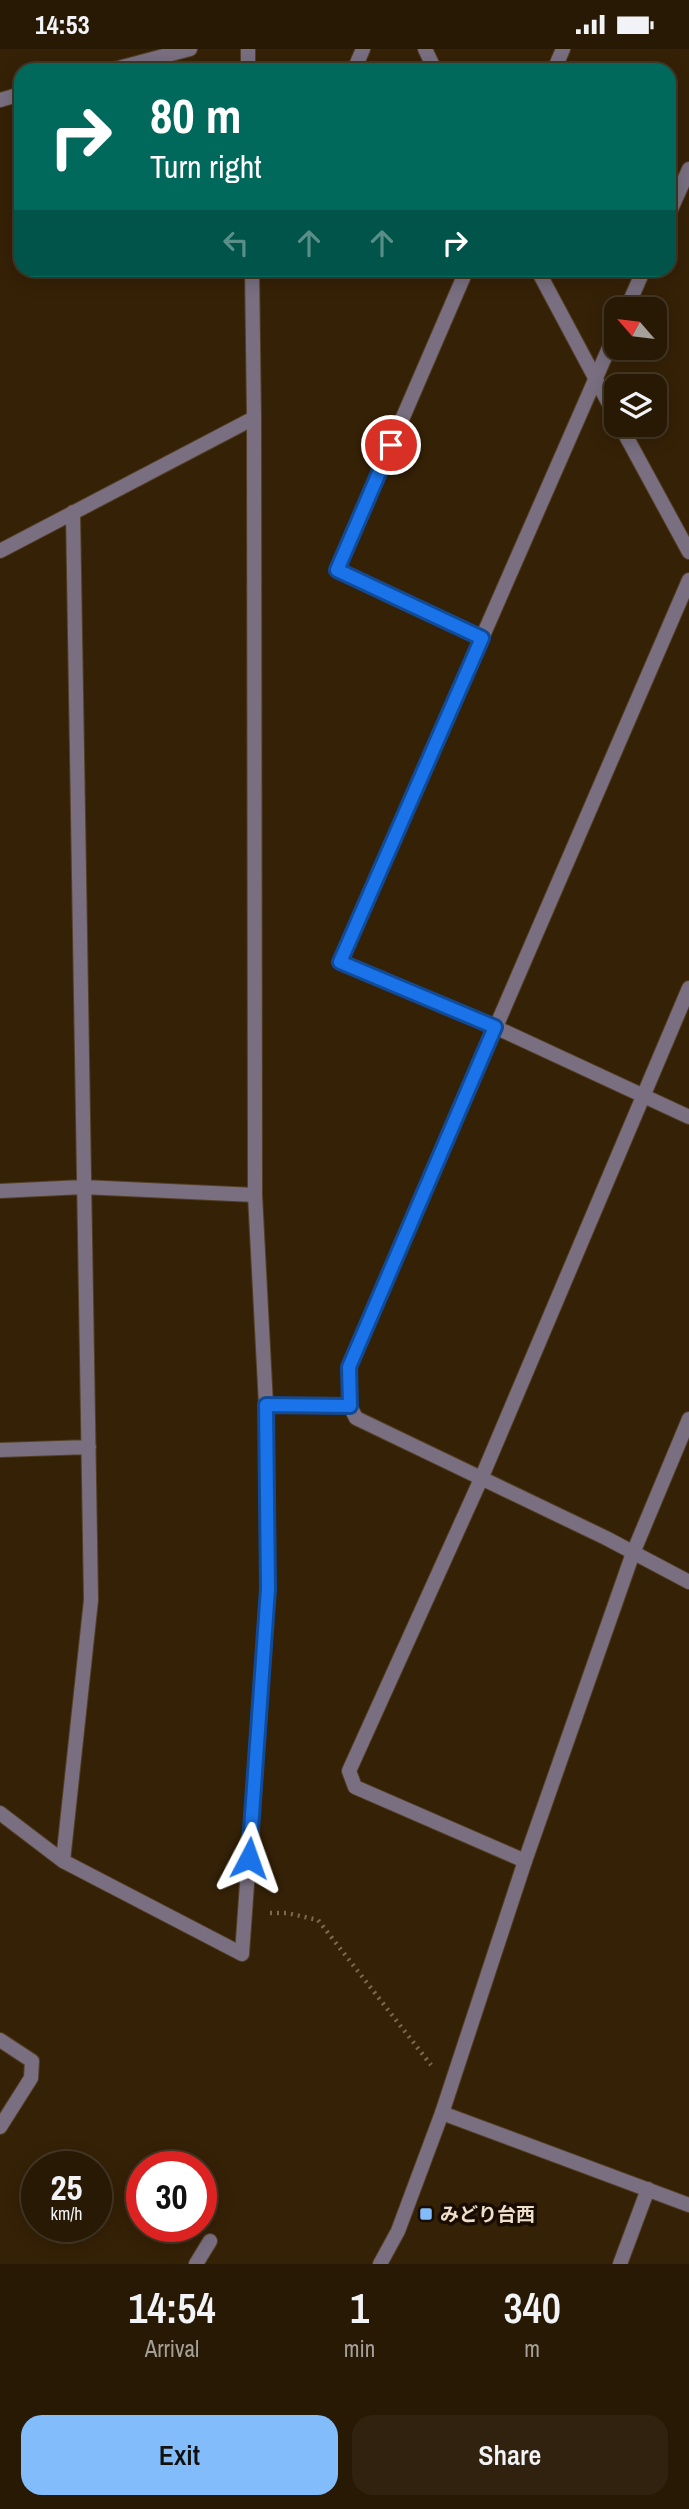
<!DOCTYPE html>
<meta charset="utf-8">
<style>
:root{--surface:#281904;--page:#30220e;--text:#f1f3f6;--muted:#a5a09a;--line:#443826;--accent:#82bcfa}
body{margin:0;font-family:"Archivo Narrow","Noto Sans JP",sans-serif;background:var(--page);color:var(--text);height:100vh;display:flex;flex-direction:column;font-size:26px;white-space:nowrap}
*{box-sizing:border-box;margin:0}
p{font-size:23px;color:var(--muted)}
.icon{flex:none;width:38px;height:38px;fill:none;stroke:currentColor;stroke-width:2;stroke-linecap:round;stroke-linejoin:round}
.map{position:relative;height:2215px;overflow:hidden}
.side{display:flex;flex-direction:column;background:var(--surface);flex:1}
.side>*{flex:none}
.top-card{position:absolute;left:14px;top:14px;width:662px;height:214px;border-radius:21px;box-shadow:0 4px 18px #0003,0 0 0 2px var(--line);background:#00695c;color:#fff;overflow:hidden}
.needle{width:46px;rotate:298deg}
.buttons{position:absolute;left:604px;top:248px;display:grid;gap:14px}
.buttons a{display:grid;place-items:center;width:63px;height:63px;border-radius:14px;background:var(--surface);box-shadow:0 4px 18px #0003,0 0 0 2px var(--line);font-size:35px}
.speed{position:absolute;left:21px;top:2102px;display:flex;gap:14px;font-size:35px;font-weight:700;text-align:center}
.speed>*{display:grid;place-content:center;width:91px;height:91px;border-radius:50%;background:var(--surface);box-shadow:0 4px 18px #0003,0 0 0 2px var(--line);line-height:1}
.speed small{font-size:18px;font-weight:400}
.speed .limit{border:10px solid #d22;background:#fff;color:#111}
.pin{position:absolute;display:grid;place-items:center;width:60px;height:60px;color:#fff;margin:-30px;border:4px solid #fff;border-radius:50%;box-shadow:0 2px 7px #0007}
.me{position:absolute;width:77px;margin:-38px;rotate:4deg;stroke-linejoin:round;filter:drop-shadow(0 0 5px #0008)}
.turn{display:flex;align-items:center;gap:24px;height:147px;padding:0 21px;font-size:32px}
.turn .icon{width:91px;height:91px;stroke-width:2.5}
.turn b{display:block;font-size:49px;line-height:60px}
.lanes{display:flex;align-items:center;height:66px;padding:0 21px;background:#0003;justify-content:center;gap:35px;direction:ltr}
.lanes .off{opacity:.35}
.eta{display:flex;justify-content:space-evenly;align-items:center;height:119px;text-align:center}
.eta b{font-size:42px;font-weight:600;line-height:49px}
.primary-button{display:flex;gap:14px;margin-top:auto;padding:14px 21px}
.primary-button a{flex:1;height:80px;border-radius:21px;background:var(--accent);color:#111;font-size:28px;font-weight:600;line-height:80px;text-align:center}
.primary-button a+a{background:var(--page);color:var(--text)}
.status{display:flex;justify-content:space-between;align-items:center;height:49px;padding:0 35px;background:var(--surface);direction:ltr}
.status svg{height:19px;fill:currentColor}
.map>svg:first-child{display:block}
</style>
<div class="status"><b>14:53</b><svg viewBox="0 0 49 12"><path d="M0 12V9h3v3zM5 12V6h3v6zM10 12V3h3v9zM15 12V0h3v12zM26 1h20v11H26zM47 4h2v5h-2z"/></svg></div>
<div class="map">
<svg width="689" height="2215" viewBox="0 0 689 2215">
<rect width="100%" height="100%" fill="#352106"/>
<g fill="none" stroke-linecap="round" stroke-linejoin="round">
<g stroke="#533f25" stroke-width="16">
<path id="service" d="M 0,1991 L 32,2012 L 31,2029 L 0,2078
M 196,2215 L 210,2192
M 620,2215 L 648,2140"/>
</g>
<g stroke="#533f25" stroke-width="16">
<path id="minor" d="M 248,0 L 248,21
M 425,0 L 435,21
M 111,21 L 190,0
M 354,21 L 363,0
M 554,21 L 563,0
M 0,51 L 21,45
M 668,167 L 689,120
M 467,220 L 337,521 L 482,589
M 537,220 L 616,368
M 626,261 L 644,220
M 616,283 L 340,913 L 495,978 L 689,1068
M 620,376 L 689,503
M 0,502 L 254,369
M 689,531 L 349,1318 L 350,1357 L 356,1369 L 606,1489 L 689,1533
M 0,1142 L 83,1138 L 255,1146
M 266,1356 L 350,1357
M 0,1401 L 89,1398
M 0,1764 L 63,1812 L 242,1905 L 268,1540 L 266,1356 L 255,1146 L 254,369 L 252,220
M 63,1812 L 91,1551 L 73,463
M 525,1812 L 355,1738 L 349,1722 L 481,1430 L 689,939
M 442,2064 L 689,2156"/>
</g>
<g stroke="#533f25" stroke-width="16">
<path id="tertiary" d="M 380,2215 L 398,2182 L 442,2064 L 525,1812 L 633,1504 L 689,1370"/>
</g>
<path stroke="#7c6951" stroke-width="4.5" stroke-dasharray="2 5" stroke-linecap="butt" d="M 270,1864 L 287,1864 L 318,1871 L 431,2016"/>
<use href="#service" stroke="#796f80" stroke-width="14"/>
<use href="#minor" stroke="#796f80" stroke-width="14"/>
<use href="#tertiary" stroke="#796f80" stroke-width="14"/>
</g>
<g fill="none" stroke-linecap="round" stroke-linejoin="round">
<g stroke="#114b97" stroke-width="18">
<path id="route" d="M 249,1809 L 268,1540 L 266,1356 L 350,1357 L 349,1318 L 495,978 L 340,913 L 482,589 L 337,521 L 391,396"/>
</g>
<use href="#route" stroke="#1a73e8" stroke-width="12"/>
</g>
<rect fill="#82bcfa" stroke="#180c01" stroke-width="2.5" x="419" y="2158" width="14" height="14" rx="3.5"/>
<g text-anchor="middle" dominant-baseline="central" stroke-width="7" stroke-linejoin="round" paint-order="stroke">
<g font-size="19" font-weight="bold" fill="#efdeca" stroke="#180c01" text-anchor="start">
<text x="440" y="2165">みどり台西</text>
</g>
</g>
</svg>
<div class="buttons">
<a><svg class="needle" viewBox="-14 -14 28 28"><path d="M0-13l5 13h-10z" fill="#e53935"/><path d="M0 13l5-13h-10z" fill="#a5a09a"/></svg></a>
<a><svg class="icon" aria-label="layers" viewBox="0 0 24 24"><path d="M12 4l9 5-9 5-9-5zM3 14l9 5 9-5"/></svg></a>
</div>
<div class="speed"><div>25<small>km/h</small></div><div class="limit">30</div></div>
<div class="pin" style="left:391px;top:396px;background:#d93025"><svg class="icon" aria-label="arrive" viewBox="0 0 24 24"><path d="M6 21V4h12l-3 4 3 4H6"/></svg></div>
<svg class="me" style="left:249px;top:1809px" viewBox="-20 -20 40 40"><path d="M0-17L14 15 0 8-14 15z" fill="#1a73e8" stroke="#fff" stroke-width="4"/></svg>
<div class="top-card">
<div class="turn"><svg class="icon" aria-label="right" viewBox="0 0 24 24"><path d="M7 20v-9h11M14 6l5 5-5 5"/></svg><div><b>80 m</b>Turn right</div></div>
<div class="lanes"><svg class="icon off" aria-label="left" viewBox="0 0 24 24"><path d="M17 20v-9H6M10 6l-5 5 5 5"/></svg><svg class="icon off" aria-label="ahead" viewBox="0 0 24 24"><path d="M12 20V5M6 11l6-6 6 6"/></svg><svg class="icon off" aria-label="ahead" viewBox="0 0 24 24"><path d="M12 20V5M6 11l6-6 6 6"/></svg><svg class="icon" aria-label="right" viewBox="0 0 24 24"><path d="M7 20v-9h11M14 6l5 5-5 5"/></svg></div>
</div>
</div>
<section class="side">
<div class="eta">
<div><b>14:54</b><p>Arrival</p></div>
<div><b>1</b><p>min</p></div>
<div><b>340</b><p>m</p></div>
</div>
<div class="primary-button"><a>Exit</a><a>Share</a></div>
</section>
